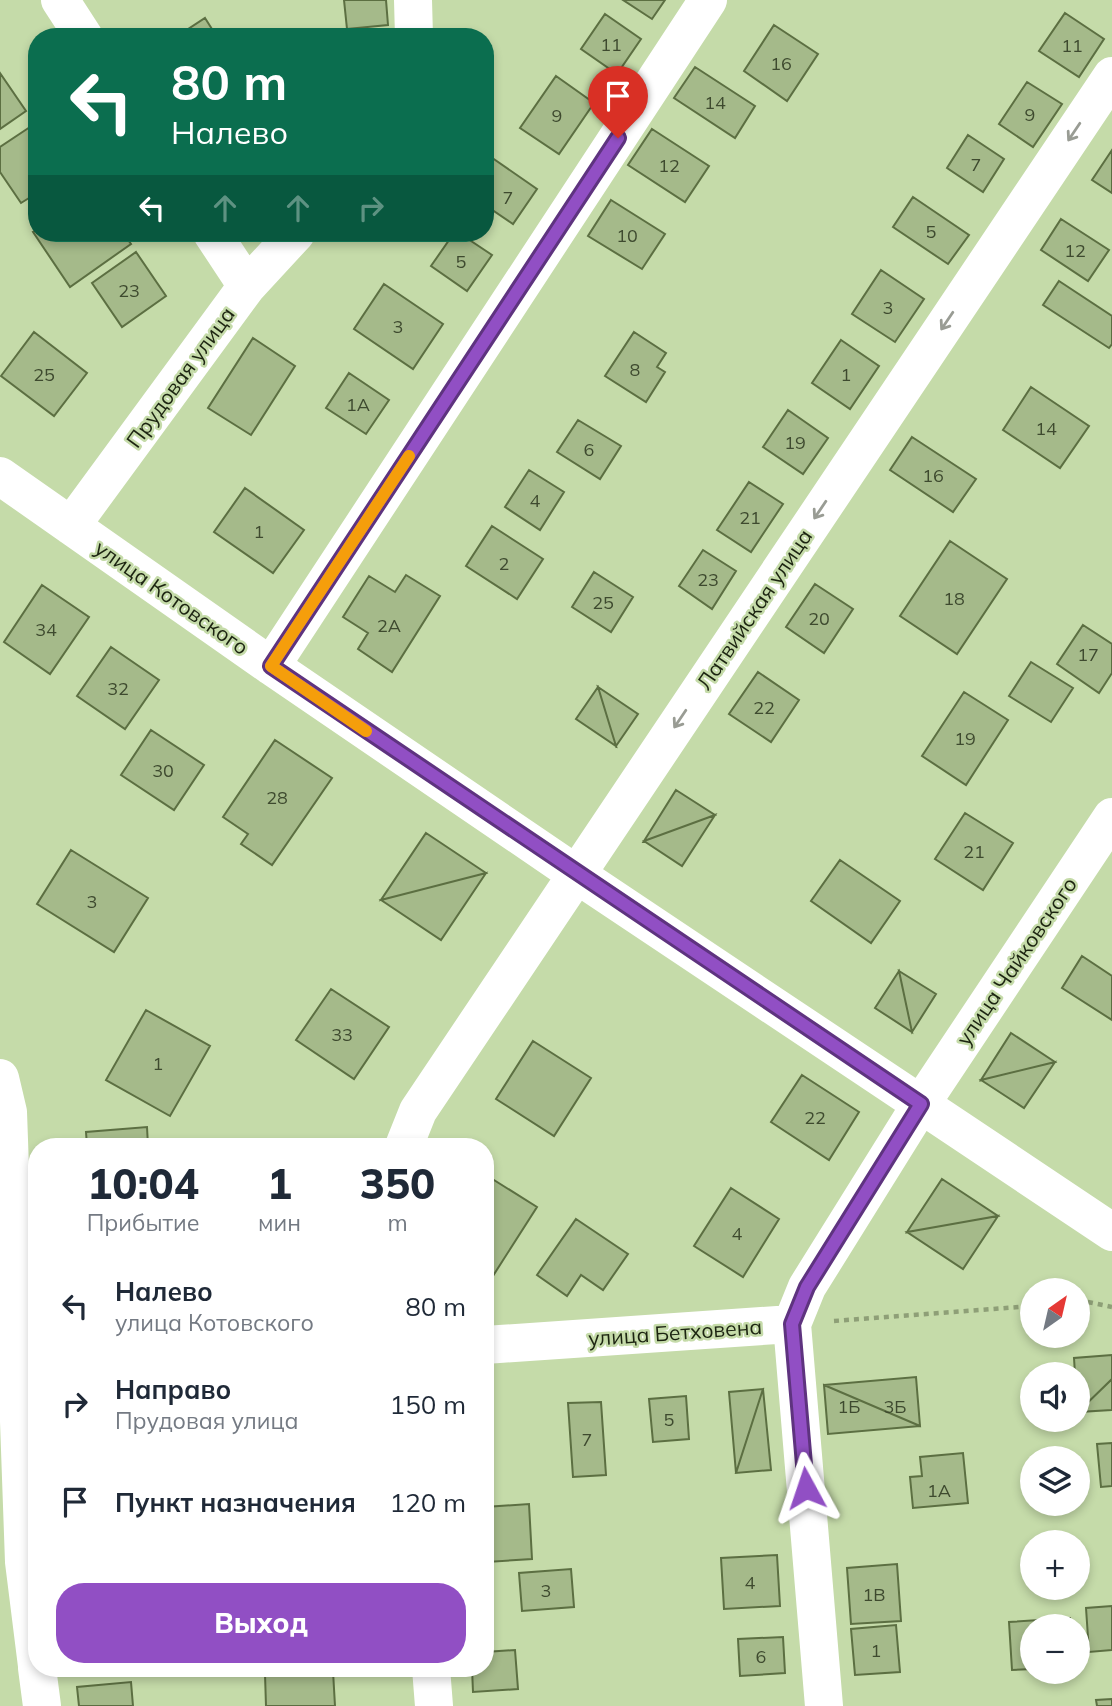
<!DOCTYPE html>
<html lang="ru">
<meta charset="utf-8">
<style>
:root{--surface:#fff;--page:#f6f6f7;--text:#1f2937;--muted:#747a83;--accent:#914fc4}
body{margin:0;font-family:Mulish,sans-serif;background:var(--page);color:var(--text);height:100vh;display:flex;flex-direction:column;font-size:26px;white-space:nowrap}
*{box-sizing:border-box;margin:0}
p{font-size:23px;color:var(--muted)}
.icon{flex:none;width:38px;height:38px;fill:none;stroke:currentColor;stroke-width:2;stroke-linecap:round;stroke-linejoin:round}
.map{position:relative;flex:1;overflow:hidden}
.side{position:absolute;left:28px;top:1138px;width:466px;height:539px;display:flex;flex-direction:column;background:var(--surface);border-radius:28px;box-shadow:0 4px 10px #0003}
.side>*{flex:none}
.banner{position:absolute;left:28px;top:28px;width:466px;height:214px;border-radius:28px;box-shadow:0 4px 10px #0003;background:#0b6e4f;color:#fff;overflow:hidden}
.needle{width:46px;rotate:34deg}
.buttons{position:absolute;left:1020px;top:1278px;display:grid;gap:14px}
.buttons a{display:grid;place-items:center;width:70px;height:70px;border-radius:50%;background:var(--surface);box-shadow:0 4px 10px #0003;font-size:35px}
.pin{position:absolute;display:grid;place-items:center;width:60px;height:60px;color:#fff;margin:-72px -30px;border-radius:50% 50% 50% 0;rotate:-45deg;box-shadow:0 0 7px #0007}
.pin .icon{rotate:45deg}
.me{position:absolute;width:77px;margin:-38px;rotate:355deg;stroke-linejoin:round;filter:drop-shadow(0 0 5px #0008)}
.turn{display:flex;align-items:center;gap:24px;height:147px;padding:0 28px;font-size:32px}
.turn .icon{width:91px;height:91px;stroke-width:2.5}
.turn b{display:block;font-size:49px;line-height:60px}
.lanes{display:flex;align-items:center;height:66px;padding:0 28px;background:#0003;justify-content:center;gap:35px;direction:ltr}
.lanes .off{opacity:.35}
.eta{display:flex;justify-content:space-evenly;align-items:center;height:119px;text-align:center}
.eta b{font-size:42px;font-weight:800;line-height:49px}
.action{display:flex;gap:14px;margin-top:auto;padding:14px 28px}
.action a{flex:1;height:80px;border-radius:28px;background:var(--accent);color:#fff;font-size:28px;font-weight:800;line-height:80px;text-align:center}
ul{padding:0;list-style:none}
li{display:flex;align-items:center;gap:21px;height:98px;padding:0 28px}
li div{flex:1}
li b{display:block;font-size:26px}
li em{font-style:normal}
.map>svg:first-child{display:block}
</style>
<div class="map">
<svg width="1112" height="1706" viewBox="0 0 1112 1706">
<rect width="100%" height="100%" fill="#c5dba9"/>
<path fill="#a5ba8a" stroke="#5c6f42" stroke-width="2" d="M 344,0 L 386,0 L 388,25 L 347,29 Z
M 623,0 L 665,0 L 652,19 Z
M 1065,13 L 1104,39 L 1079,77 L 1039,51 Z
M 605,14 L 641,39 L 617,74 L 581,49 Z
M 205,18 L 217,37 L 176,37 Z
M 774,25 L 818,54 L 787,101 L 744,71 Z
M 695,67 L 755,106 L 735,138 L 674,98 Z
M 0,73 L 26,111 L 0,129 Z
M 556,76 L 594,103 L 559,154 L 520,128 Z
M 1027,82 L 1062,104 L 1033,147 L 999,124 Z
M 36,123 L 37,193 L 21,203 L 0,172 L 0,147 Z
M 652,129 L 709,166 L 685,202 L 628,165 Z
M 968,135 L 1004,159 L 983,192 L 947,168 Z
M 1112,150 L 1112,193 L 1092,180 Z
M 488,155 L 537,189 L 513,224 L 485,205 L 485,160 Z
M 913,197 L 969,235 L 948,264 L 893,227 Z
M 611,200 L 665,234 L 642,269 L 588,236 Z
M 1061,219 L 1109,250 L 1088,281 L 1041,250 Z
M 37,230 L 37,233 L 123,233 L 131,244 L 70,287 L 33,232 Z
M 454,233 L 459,233 L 492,255 L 467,291 L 431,266 Z
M 136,252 L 166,296 L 122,327 L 92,283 Z
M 881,270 L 924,299 L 895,342 L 852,314 Z
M 1059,281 L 1112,316 L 1112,344 L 1109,348 L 1043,305 Z
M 384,284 L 443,324 L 413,369 L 354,329 Z
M 34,332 L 87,373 L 54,416 L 1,376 Z
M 634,332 L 666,353 L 657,367 L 665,372 L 646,402 L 605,376 Z
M 253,338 L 295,366 L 251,435 L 208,408 Z
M 841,340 L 879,366 L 850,409 L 812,383 Z
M 349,373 L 389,400 L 366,434 L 326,408 Z
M 1031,387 L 1089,426 L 1060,468 L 1003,430 Z
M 788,410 L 828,438 L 803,474 L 763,447 Z
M 578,420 L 621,446 L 600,479 L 557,452 Z
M 912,437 L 976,479 L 953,512 L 890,470 Z
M 529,470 L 564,492 L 540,530 L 505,507 Z
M 749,482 L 783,504 L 751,552 L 717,530 Z
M 245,488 L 304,530 L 273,573 L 214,532 Z
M 492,526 L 543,559 L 517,599 L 466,566 Z
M 950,541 L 1007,579 L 957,654 L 900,616 Z
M 703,550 L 736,571 L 712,609 L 679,586 Z
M 594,572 L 633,597 L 611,632 L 572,607 Z
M 406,575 L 440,596 L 392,672 L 358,649 L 368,633 L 343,617 L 369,576 L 395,592 Z
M 815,584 L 853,609 L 824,653 L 786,627 Z
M 42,585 L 89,617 L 50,674 L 4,642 Z
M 1083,625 L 1112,644 L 1112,673 L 1099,693 L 1057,664 Z
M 111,647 L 159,680 L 125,729 L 77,696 Z
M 1031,662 L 1073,688 L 1051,722 L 1009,696 Z
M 758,672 L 799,700 L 771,742 L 729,714 Z
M 598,687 L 638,714 L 616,746 Z
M 598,687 L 616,746 L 576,719 Z
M 964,692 L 1008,720 L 966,785 L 922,756 Z
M 151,730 L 204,765 L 174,810 L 121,775 Z
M 275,740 L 332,778 L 272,865 L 241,844 L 248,834 L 223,817 Z
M 676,790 L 715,815 L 644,841 Z
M 965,813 L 1013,843 L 983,890 L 935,859 Z
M 715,815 L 682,866 L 644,841 Z
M 426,833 L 486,873 L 381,900 Z
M 71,850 L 148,898 L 114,952 L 37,904 Z
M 840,860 L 900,901 L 871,943 L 811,901 Z
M 486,873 L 441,940 L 381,900 Z
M 1082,956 L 1112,976 L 1112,1020 L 1062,988 Z
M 899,971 L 936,994 L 912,1032 Z
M 899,971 L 912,1032 L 875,1008 Z
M 331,989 L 389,1027 L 354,1079 L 296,1040 Z
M 146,1010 L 210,1046 L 170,1116 L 106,1080 Z
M 1011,1033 L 1055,1062 L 981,1080 Z
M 533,1041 L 591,1078 L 554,1136 L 496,1099 Z
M 1055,1062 L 1024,1108 L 981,1080 Z
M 802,1075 L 859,1112 L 829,1160 L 771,1122 Z
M 147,1127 L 148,1146 L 87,1146 L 86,1132 Z
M 486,1175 L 537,1207 L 491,1279 L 485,1275 Z
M 942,1179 L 998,1216 L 907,1232 Z
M 731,1188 L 779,1219 L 743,1277 L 694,1246 Z
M 998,1216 L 963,1269 L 907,1232 Z
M 576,1219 L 628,1254 L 603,1290 L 581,1275 L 567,1296 L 537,1275 Z
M 1112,1355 L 1112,1379 L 1078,1412 L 1078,1374 L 1075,1374 L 1074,1358 Z
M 916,1377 L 920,1426 L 824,1385 Z
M 1112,1379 L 1112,1410 L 1078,1412 Z
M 824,1385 L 920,1426 L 828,1434 Z
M 763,1389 L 736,1473 L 729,1392 Z
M 763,1389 L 771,1470 L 736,1473 Z
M 686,1396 L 689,1439 L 653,1442 L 649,1399 Z
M 601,1402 L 606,1475 L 573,1477 L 568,1403 Z
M 1112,1443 L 1112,1486 L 1101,1487 L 1097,1444 Z
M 963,1453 L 968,1503 L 913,1508 L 910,1477 L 922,1476 L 920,1457 Z
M 529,1504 L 532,1559 L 487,1562 L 485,1507 Z
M 777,1555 L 780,1606 L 724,1609 L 721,1558 Z
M 897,1564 L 901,1621 L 851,1624 L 847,1568 Z
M 571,1569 L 574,1607 L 522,1611 L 519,1573 Z
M 1112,1606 L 1112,1650 L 1089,1652 L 1086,1608 Z
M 1070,1618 L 1070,1626 L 1032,1626 L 1032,1669 L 1012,1670 L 1009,1622 Z
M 896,1625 L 900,1672 L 855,1675 L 851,1629 Z
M 783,1637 L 785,1673 L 740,1676 L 738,1639 Z
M 515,1650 L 518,1689 L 473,1692 L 472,1668 L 485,1668 L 485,1652 Z
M 333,1671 L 335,1706 L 266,1706 L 265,1674 Z
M 131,1682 L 133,1706 L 79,1706 L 77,1687 Z
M 1112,1699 L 1112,1706 L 1097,1706 L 1096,1700 Z"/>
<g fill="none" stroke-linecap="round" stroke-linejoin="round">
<path stroke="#8e9f77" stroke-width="4.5" stroke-dasharray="5 5" stroke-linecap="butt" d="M 1078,1303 L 1088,1302 L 1112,1307
M 834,1321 L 1032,1306"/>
<path stroke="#fff" stroke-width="38" d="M 60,0 L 84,37
M 413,0 L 414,37
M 212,233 L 247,286
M 0,476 L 271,666 L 576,874 L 1112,1232
M 71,526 L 247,286 L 296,233
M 271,666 L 708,0
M 0,1078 L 8,1112 L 24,1562 L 37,1666
M 404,1146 L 418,1111 L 1112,76
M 485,1345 L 792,1324
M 37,1668 L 42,1706
M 431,1668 L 434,1706
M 824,1706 L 792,1324 L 807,1287 L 921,1104 L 1112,817"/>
</g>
<defs><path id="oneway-shaft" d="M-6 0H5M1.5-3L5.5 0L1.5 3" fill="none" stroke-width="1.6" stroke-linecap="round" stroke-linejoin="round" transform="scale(1.75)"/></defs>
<g stroke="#999c94">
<use href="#oneway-shaft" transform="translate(1074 132) rotate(124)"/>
<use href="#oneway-shaft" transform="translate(947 321) rotate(124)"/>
<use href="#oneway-shaft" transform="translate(820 510) rotate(124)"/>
<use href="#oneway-shaft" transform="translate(680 719) rotate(124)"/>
</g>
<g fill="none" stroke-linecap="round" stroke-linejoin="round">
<g stroke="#5e337f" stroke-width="18">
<path id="route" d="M 618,138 L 271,666 L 921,1104 L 807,1287 L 792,1324 L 806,1488"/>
</g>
<use href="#route" stroke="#914fc4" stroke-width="12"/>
<path stroke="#f59e0b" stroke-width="12" d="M 366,731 L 271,666 L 409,456"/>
</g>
<g text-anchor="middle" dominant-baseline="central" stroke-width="5" stroke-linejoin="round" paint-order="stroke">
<g font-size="18" fill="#3e4a2f">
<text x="611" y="44">11</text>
<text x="1072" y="45">11</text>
<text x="781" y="63">16</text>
<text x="715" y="102">14</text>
<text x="1030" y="114">9</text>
<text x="557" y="115">9</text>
<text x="976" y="164">7</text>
<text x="669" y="165">12</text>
<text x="508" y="197">7</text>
<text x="931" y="231">5</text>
<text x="627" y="235">10</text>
<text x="1075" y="250">12</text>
<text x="461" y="261">5</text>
<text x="129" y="290">23</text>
<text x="888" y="307">3</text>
<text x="398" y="326">3</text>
<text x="635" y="369">8</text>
<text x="44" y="374">25</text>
<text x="846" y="374">1</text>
<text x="358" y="404">1А</text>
<text x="1046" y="428">14</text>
<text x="795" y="442">19</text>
<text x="589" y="449">6</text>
<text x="933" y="475">16</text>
<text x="535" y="500">4</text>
<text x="750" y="517">21</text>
<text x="259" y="531">1</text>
<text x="504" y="563">2</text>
<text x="708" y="579">23</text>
<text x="954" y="598">18</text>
<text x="603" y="602">25</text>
<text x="819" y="618">20</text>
<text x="389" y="625">2А</text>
<text x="46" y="629">34</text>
<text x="1088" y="654">17</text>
<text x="118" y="688">32</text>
<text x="764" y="707">22</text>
<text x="965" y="738">19</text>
<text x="163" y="770">30</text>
<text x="277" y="797">28</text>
<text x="974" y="851">21</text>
<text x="92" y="901">3</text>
<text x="342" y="1034">33</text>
<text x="158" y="1063">1</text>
<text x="815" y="1117">22</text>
<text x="737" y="1233">4</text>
<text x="849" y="1406">1Б</text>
<text x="895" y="1406">3Б</text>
<text x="669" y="1419">5</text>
<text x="587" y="1439">7</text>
<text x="939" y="1490">1А</text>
<text x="750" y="1582">4</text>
<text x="546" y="1590">3</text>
<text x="874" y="1594">1В</text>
<text x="876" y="1650">1</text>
<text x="761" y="1656">6</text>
</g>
<g font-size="21" fill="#1c2411" stroke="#c5dba9">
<text transform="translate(180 377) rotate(-54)">Прудовая улица</text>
<text transform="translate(172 597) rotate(35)">улица Котовского</text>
<text transform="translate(754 609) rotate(-56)">Латвийская улица</text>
<text transform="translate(1016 961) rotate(-56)">улица Чайковского</text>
<text transform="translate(675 1332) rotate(-4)">улица Бетховена</text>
</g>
</g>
</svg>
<div class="buttons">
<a><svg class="needle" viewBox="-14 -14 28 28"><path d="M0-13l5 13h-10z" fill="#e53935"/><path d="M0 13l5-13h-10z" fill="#747a83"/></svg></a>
<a><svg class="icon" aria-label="sound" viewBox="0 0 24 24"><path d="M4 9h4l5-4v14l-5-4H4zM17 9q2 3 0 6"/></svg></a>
<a><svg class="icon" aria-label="layers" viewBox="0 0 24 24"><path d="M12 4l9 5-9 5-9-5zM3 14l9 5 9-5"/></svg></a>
<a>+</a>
<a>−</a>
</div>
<div class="pin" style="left:618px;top:138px;background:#d93025"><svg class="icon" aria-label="arrive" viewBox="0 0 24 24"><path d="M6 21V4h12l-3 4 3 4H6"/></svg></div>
<svg class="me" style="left:806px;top:1488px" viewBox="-20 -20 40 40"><path d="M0-17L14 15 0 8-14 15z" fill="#914fc4" stroke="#fff" stroke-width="4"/></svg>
<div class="banner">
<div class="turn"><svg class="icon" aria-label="left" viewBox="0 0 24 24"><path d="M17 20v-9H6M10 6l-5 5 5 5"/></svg><div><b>80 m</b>Налево</div></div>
<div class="lanes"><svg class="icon" aria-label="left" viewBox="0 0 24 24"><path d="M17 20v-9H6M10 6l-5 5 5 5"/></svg><svg class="icon off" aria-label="ahead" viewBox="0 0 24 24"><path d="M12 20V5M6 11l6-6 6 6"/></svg><svg class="icon off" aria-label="ahead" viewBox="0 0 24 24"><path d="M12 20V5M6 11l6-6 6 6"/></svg><svg class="icon off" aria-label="right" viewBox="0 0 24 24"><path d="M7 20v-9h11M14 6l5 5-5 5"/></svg></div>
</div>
<section class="side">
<div class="eta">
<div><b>10:04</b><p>Прибытие</p></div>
<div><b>1</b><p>мин</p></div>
<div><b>350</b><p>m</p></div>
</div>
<ul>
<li><svg class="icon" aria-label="left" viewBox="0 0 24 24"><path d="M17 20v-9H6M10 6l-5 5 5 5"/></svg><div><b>Налево</b><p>улица Котовского</p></div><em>80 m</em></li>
<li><svg class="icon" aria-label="right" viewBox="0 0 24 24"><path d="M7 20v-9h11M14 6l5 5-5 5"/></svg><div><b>Направо</b><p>Прудовая улица</p></div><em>150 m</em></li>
<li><svg class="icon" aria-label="arrive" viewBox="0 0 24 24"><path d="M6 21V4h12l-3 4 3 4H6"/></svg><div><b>Пункт назначения</b></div><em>120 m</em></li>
</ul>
<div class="action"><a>Выход</a></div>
</section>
</div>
